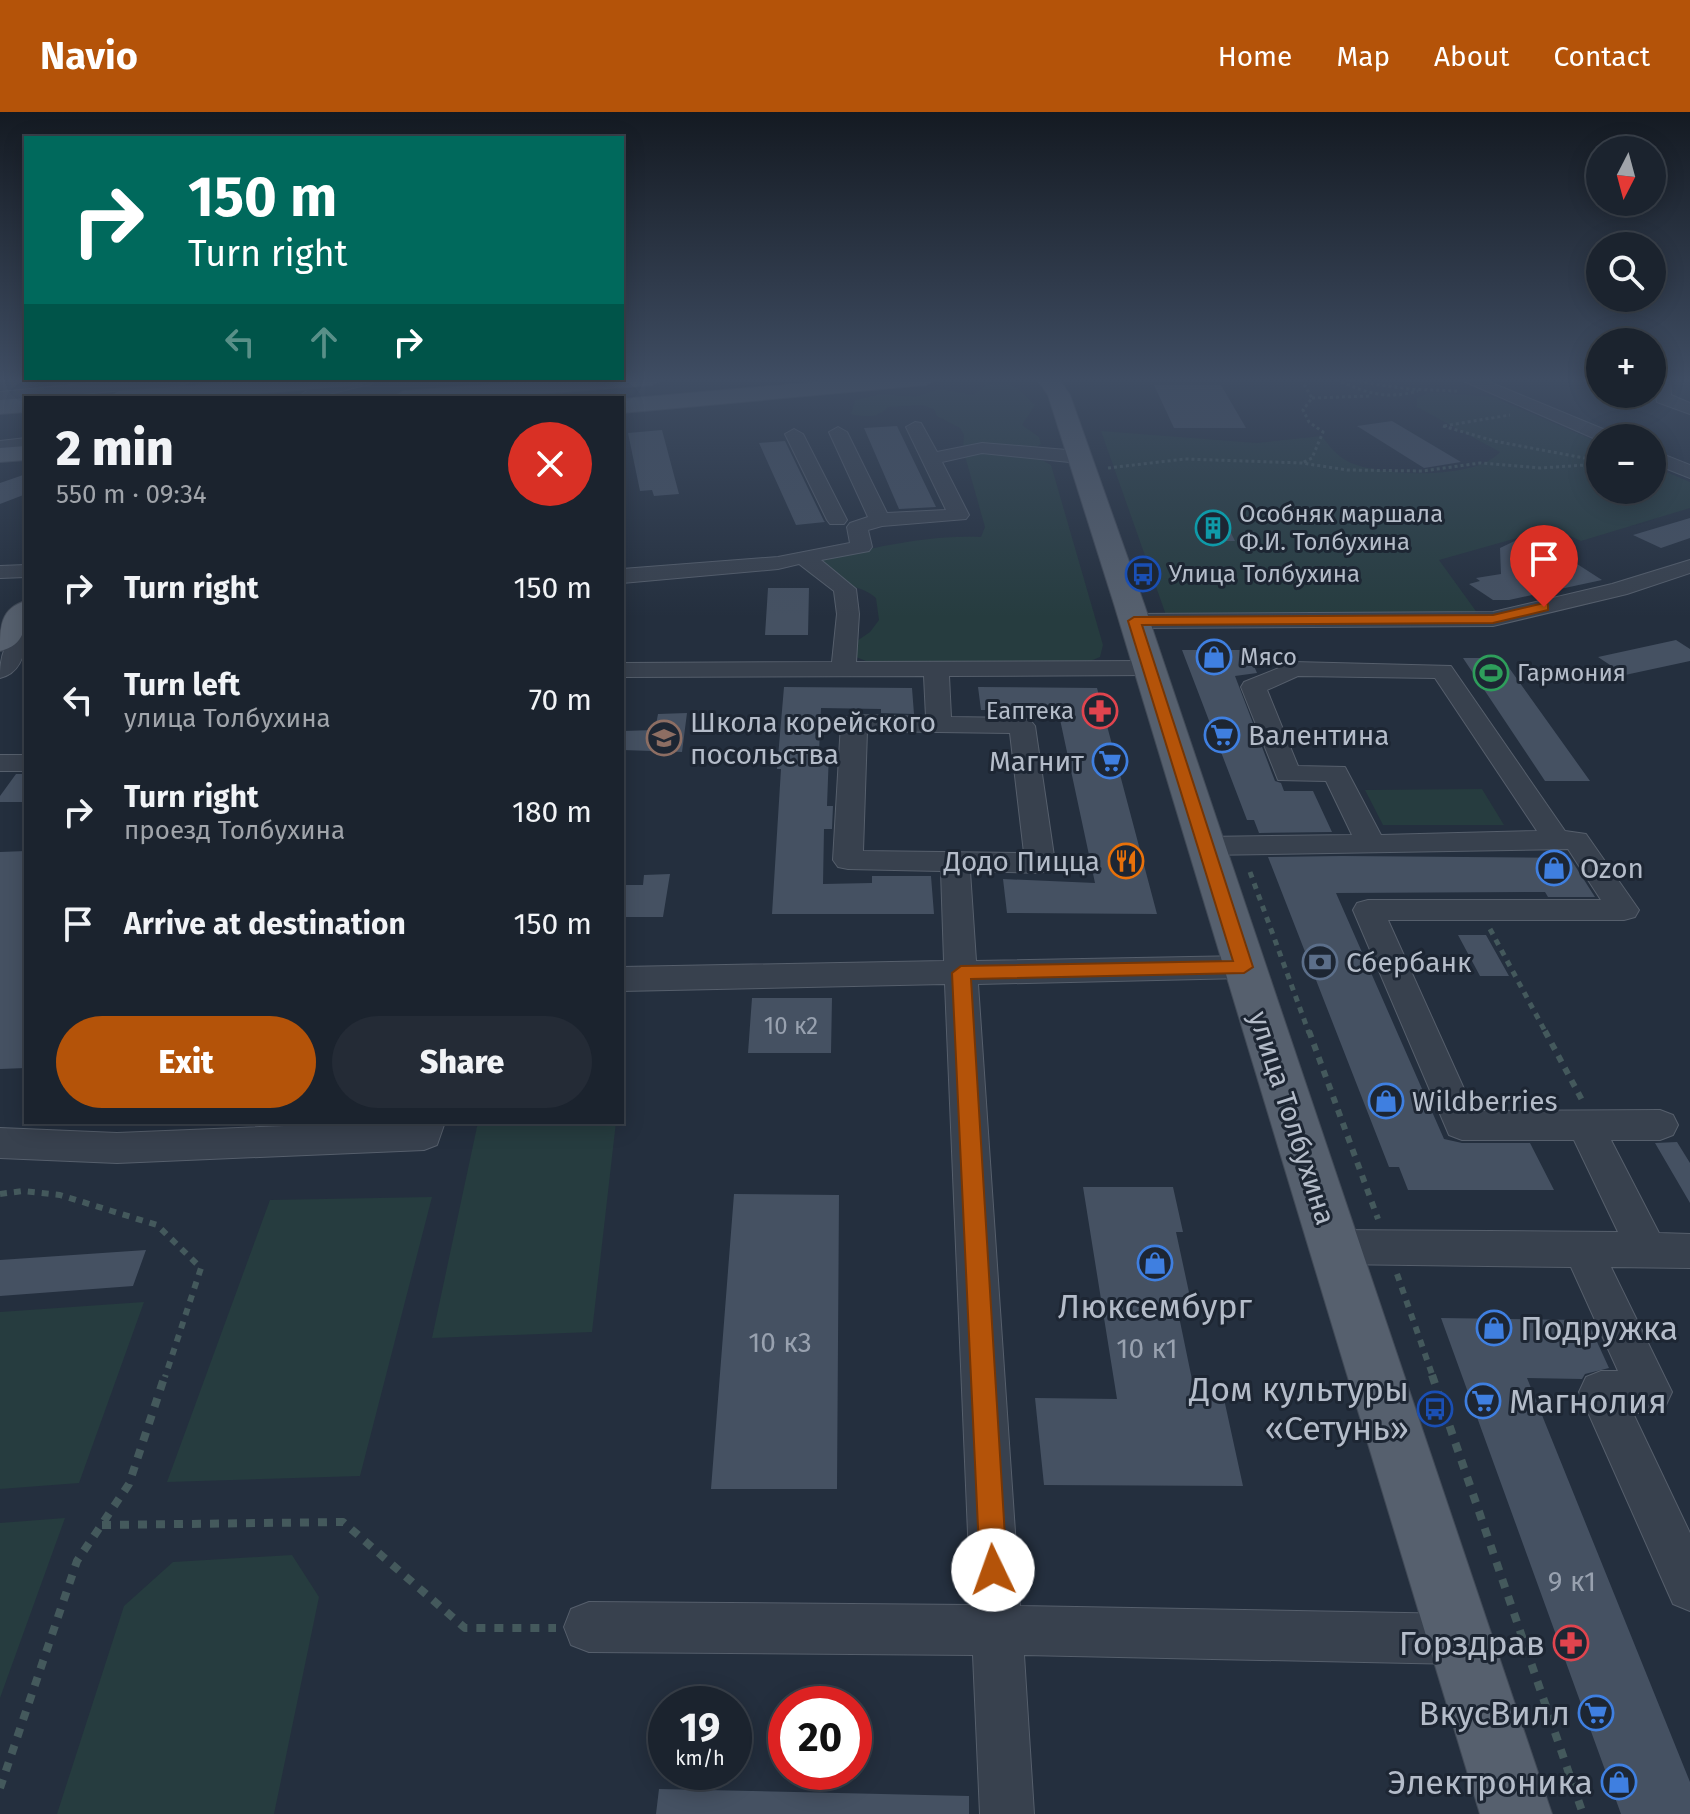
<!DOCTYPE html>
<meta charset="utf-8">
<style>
:root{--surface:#1b232e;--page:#242b36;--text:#f1f3f6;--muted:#a0a4aa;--line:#39404a;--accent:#b45309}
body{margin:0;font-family:"Fira Sans",sans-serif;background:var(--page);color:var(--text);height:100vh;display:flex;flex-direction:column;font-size:30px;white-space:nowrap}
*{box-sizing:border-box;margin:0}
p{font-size:26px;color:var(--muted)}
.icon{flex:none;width:44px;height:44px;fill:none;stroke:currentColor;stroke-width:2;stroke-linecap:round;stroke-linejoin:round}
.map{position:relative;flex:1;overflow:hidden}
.side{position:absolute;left:24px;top:284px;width:600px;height:728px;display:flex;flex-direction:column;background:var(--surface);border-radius:0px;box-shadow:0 4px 20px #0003,0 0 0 2px var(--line)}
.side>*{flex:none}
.top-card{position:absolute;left:24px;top:24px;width:600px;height:244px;border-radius:0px;box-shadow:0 4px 20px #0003,0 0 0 2px var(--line);background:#00695c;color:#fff;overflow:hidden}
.needle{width:52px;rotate:186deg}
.controls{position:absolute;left:1586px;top:24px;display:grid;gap:16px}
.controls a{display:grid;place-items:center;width:80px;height:80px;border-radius:50%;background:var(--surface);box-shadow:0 4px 20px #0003,0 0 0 2px var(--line);font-size:40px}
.speed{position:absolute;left:648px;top:1574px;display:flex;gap:16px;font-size:40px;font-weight:700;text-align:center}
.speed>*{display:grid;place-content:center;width:104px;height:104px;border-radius:50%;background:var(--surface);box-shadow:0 4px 20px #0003,0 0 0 2px var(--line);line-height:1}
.speed small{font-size:20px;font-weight:400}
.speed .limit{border:12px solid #d22;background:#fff;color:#111}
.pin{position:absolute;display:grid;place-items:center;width:68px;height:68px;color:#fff;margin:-82px -34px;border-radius:50% 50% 50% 0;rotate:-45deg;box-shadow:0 0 8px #0007}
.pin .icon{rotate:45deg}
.me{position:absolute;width:88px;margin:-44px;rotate:357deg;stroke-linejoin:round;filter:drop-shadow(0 0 6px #0008)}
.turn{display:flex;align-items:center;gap:28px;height:168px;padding:0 32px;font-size:36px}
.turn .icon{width:104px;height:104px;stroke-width:2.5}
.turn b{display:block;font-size:56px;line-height:68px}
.lanes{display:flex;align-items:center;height:76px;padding:0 32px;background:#0003;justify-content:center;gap:40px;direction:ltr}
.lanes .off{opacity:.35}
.round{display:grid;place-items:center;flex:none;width:84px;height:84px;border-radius:42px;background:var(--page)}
.summary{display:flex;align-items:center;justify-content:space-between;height:136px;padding:0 32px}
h1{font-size:48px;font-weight:800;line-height:60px}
.button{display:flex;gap:16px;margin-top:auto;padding:16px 32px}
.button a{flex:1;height:92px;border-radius:48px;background:var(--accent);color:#fff;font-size:32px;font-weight:800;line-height:92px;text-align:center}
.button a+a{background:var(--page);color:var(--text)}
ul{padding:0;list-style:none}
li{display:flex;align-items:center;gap:24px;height:112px;padding:0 32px}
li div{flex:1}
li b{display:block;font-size:30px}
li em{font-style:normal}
header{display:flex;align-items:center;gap:48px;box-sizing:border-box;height:112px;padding:0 40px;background:var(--accent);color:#fff}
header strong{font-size:38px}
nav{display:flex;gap:44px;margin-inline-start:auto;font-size:28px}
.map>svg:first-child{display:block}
</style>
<header>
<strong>Navio</strong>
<nav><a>Home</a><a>Map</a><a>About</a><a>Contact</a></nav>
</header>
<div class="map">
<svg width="1690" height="1702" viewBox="0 0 1690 1702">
<rect width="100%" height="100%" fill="#242f3e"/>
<path fill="#263c3f" d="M 1004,271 L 1016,275 L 1035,293 L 1022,313 L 1039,325 L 1041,332 L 1032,338 L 1038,346 L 1051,353 L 1103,533 L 1100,545 L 1088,550 L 871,551 L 851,543 L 854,531 L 870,520 L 879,508 L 876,486 C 854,465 815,480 801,451 C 861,440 919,422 981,425 L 985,415 L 963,337 L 964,323 L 960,316 L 937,304 L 934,297 L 922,293 L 888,295 C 877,307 866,305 851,302 L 855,288 L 882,282 L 915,285 L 939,277 L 973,283 L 988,272 Z
M 1430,280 L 1493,285 L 1600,331 L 1600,378 L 1652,378 L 1652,354 L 1690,370 L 1690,396 L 1581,429 L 1553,416 L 1439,448 L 1478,502 L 1166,503 L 1101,319 L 1257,331 L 1322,324 C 1329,334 1338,345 1349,350 C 1382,365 1476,368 1500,340 L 1417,295 L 1417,286 Z
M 1482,677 L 1504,713 L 1383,713 L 1365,678 Z
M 478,1010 L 616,1010 L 592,1220 L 432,1226 Z
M 432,1085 L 360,1364 L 167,1370 L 270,1088 Z
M 144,1190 L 79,1371 L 0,1377 L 0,1200 Z
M 65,1406 L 0,1586 L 0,1411 Z
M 292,1443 L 319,1485 L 274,1702 L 57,1702 L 124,1494 L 173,1450 Z"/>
<path fill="#455162" d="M 1154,273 L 1221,273 L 1246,316 L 1174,316 Z
M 1392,309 L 1461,350 L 1424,356 L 1357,314 Z
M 897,314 L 936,395 L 899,397 L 864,316 Z
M 662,318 L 679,382 L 654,384 L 652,378 L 640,379 L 628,321 Z
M 785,329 L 824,409 L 825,410 L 796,413 L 759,331 Z
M 26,362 L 26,382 L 0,392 L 0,371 Z
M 1690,406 L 1690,426 L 1661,436 L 1633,423 Z
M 1225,409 L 1235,429 L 1210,429 L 1200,410 Z
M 1523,425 L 1564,452 L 1574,450 L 1602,468 L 1509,488 L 1493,488 L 1469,472 L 1480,469 L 1476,466 L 1501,462 L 1500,436 Z
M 768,476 L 809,476 L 808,523 L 765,523 Z
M 1676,528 L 1690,537 L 1690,549 L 1625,563 L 1598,545 Z
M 1182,538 L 1247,538 L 1257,561 L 1235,564 L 1275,669 L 1281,671 L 1284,679 L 1313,679 L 1332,720 L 1259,721 L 1254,708 L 1247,708 Z
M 1463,546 L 1502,546 L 1590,669 L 1545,669 Z
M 784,575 L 912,576 L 914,602 L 881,601 L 881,597 L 821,596 L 819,640 L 829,640 L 827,694 L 833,694 L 832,717 L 824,717 L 823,772 L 872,771 L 872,764 L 931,764 L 934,802 L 772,802 L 781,657 L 777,657 Z
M 978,575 L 1097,576 L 1157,802 L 1007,801 L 1003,767 L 1095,771 L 1058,598 L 981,598 Z
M 687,601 L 682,640 L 622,638 L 622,619 L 655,618 L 658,602 Z
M 16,662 L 26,662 L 26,690 L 0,690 L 0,684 Z
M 26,739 L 26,956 L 0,957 L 0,740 Z
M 1342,744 L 1570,746 L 1595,785 L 1548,785 L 1545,780 L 1336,781 L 1444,1027 L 1462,1031 L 1530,1031 L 1554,1078 L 1408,1078 L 1399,1055 L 1389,1055 L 1268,745 Z
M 670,762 L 663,805 L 622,805 L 622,773 L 643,773 L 644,763 Z
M 1458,823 L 1486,823 L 1509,864 L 1480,864 Z
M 752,886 L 832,886 L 831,941 L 748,941 Z
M 1677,1030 L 1690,1051 L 1690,1091 L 1655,1031 Z
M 1083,1075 L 1173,1075 L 1183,1120 L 1176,1120 L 1190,1185 L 1175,1185 L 1196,1287 L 1224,1287 L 1243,1374 L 1044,1373 L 1035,1286 L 1117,1287 Z
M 734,1082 L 839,1083 L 837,1377 L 711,1377 Z
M 146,1138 L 133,1174 L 0,1184 L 0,1148 Z
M 1441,1206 L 1587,1208 L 1609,1256 L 1585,1262 L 1582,1267 L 1527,1266 L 1690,1670 L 1690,1702 L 1621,1702 Z
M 659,1677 L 969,1684 L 969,1702 L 656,1702 Z"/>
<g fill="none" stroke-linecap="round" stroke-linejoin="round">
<g stroke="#565f6c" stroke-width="2">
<path id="minor" d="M 132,267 L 193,267 L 185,272 L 0,290 L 0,280 Z
M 342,267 L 373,268 L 371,272 C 346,277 321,286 296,286 L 320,271 Z
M 1459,267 L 1482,267 L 1615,322 L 1618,326 L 1600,326 L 1600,329 Z
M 1654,267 L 1670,267 L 1671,283 L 1690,291 L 1690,302 L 1657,290 Z
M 915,310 L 921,311 L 937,340 L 982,331 L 1079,339 L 1088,345 L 1079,351 L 982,341 L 942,350 L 969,403 L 966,407 L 882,414 L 868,418 L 872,435 L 869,439 L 821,448 L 856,477 L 859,502 L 856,550 L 1148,549 L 1157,551 L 1160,556 L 1157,561 L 1148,563 L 949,564 L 951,605 L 1022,606 L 1031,609 L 1035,614 L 1055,751 L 1050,758 L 1040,761 L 970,759 L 976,849 L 1244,844 L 1255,847 L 1260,855 L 1255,863 L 1244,866 L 978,872 L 1020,1494 L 1459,1502 L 1477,1509 L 1484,1527 L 1477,1545 L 1459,1552 L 1024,1543 L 1034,1702 L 980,1702 L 973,1543 L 589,1540 L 571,1533 L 564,1515 L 571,1497 L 589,1490 L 971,1493 L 945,872 L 622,879 L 622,855 L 944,849 L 941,759 L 848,757 L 838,755 L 833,748 L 841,611 L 845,606 L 854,603 L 926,605 L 924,564 L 622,565 L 622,551 L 832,550 L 837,502 L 834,479 L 799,452 L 778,457 L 622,471 L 622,457 L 778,445 L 850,431 L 847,415 L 850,411 L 868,405 L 829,320 L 838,315 L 847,320 L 887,401 L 946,398 L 906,315 ZM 867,619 L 1010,621 L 1024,741 L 863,739 Z
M 794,317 L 803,322 L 847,408 L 844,412 L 830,412 L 827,408 L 785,322 Z
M 26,326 L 26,336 L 0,339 L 0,329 Z
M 1652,338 L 1690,353 L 1690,366 L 1652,351 Z
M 1690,448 L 1690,461 L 1627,482 L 1493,514 L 1134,516 L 1126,514 L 1123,509 L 1126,504 L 1134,502 L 1493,500 L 1612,472 Z
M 26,453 L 26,465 L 0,466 L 0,454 Z
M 26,519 C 26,539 22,561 0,566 C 0,547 3,525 26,519 Z
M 1294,550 L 1451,554 L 1565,719 L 1586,722 L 1639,798 L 1635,805 L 1624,808 L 1388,808 L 1474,999 L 1660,998 L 1673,1003 L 1678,1013 L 1673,1023 L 1660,1028 L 1611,1028 L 1659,1121 L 1690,1122 L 1690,1156 L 1611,1155 L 1672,1280 L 1665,1295 L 1650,1301 L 1633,1301 L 1690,1421 L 1690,1499 L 1673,1492 L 1579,1280 L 1586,1265 L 1601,1259 L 1618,1259 L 1571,1155 L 1333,1152 L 1319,1147 L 1313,1135 L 1319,1123 L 1333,1118 L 1618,1120 L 1574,1028 L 1462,1028 L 1449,1023 L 1353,798 L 1357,791 L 1368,788 L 1601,788 L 1568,737 L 1204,743 L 1194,741 L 1190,734 L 1194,727 L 1204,725 L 1352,723 L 1326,669 L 1278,668 L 1241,575 L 1244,570 ZM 1298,564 L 1435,566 L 1537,719 L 1381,723 L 1345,655 L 1298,654 L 1267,578 Z
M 0,643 L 26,643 L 26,659 L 0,659 Z
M 381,1010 L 445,1010 L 437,1033 L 424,1038 L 117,1051 L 0,1046 L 0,1016 L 117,1021 Z"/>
</g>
<g stroke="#414a57" stroke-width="2">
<path id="major" d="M 275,267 L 373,267 L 362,273 L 204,286 L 108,286 L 119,279 Z
M 563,267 L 663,267 L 652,273 L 490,286 L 392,286 L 403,279 Z
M 850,267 L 937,267 L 926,273 L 622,301 L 622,287 Z
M 1037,267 L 1059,267 L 1070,283 L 1144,492 L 1552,1702 L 1480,1702 L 1114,492 L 1048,283 Z
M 26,286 L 26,300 L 0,302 L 0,288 Z
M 26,334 L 26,348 L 0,350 L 0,336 Z
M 26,489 C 26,512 27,533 0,539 C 0,516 0,496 26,489 Z"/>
</g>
<path stroke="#44595c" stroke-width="3" stroke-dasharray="3 3" stroke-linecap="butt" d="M 1301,267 L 1312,286 L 1303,298 L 1309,310 L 1323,320 L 1312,346 L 1302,351
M 1336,267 C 1365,281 1386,288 1418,279
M 1341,267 L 1408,277 L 1457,279
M 1312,286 L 1370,284
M 1443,314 L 1494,329 L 1600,349
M 1444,314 L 1510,303
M 1108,356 L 1185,347 L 1302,351 L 1347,358 L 1423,359 L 1480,351 L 1540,356 L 1600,352"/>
<path stroke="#44595c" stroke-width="5" stroke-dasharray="6 6" stroke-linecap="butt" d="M 1250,760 L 1309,921
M 1490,817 L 1546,921"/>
<path stroke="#44595c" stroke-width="6" stroke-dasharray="7 7" stroke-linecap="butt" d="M 1309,919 L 1378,1107
M 1545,919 L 1582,988
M 0,1082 L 23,1079 L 60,1083 L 157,1113 L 201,1156 L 165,1265
M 1397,1162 L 1433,1265"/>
<path stroke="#44595c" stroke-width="8" stroke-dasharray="9 9" stroke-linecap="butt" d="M 1432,1263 L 1583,1702
M 102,1413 L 343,1410 L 465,1516 L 556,1516
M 0,1676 L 77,1449 L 129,1372 L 165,1263"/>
<use href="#minor" fill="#38414e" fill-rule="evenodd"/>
<use href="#major" fill="#56606e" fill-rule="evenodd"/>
</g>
<linearGradient id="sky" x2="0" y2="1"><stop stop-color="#141a22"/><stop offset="0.53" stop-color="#3f4d63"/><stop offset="1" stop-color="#3f4d63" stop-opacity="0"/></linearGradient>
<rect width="1690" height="505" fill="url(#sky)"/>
<path fill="#b45309" stroke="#753606" stroke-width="2" d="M 1544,491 L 1548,492 L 1548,498 L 1493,511 L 1142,513 L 1253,855 L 1244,861 L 971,867 L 1007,1458 L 1003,1468 L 993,1472 L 984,1468 L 980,1458 L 952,861 L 961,854 L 1233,849 L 1128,509 L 1134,505 L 1493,503 Z"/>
<defs>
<g id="building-ring" transform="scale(1.8)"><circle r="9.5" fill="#1d2633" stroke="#0f9aa8" stroke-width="1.5"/><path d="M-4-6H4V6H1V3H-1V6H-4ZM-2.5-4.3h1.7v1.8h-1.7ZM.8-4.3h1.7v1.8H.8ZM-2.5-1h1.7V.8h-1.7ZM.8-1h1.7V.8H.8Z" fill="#0f9aa8"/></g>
<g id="bus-ring" transform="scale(1.8)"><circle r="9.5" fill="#1d2633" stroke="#1a4fb4" stroke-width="1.5"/><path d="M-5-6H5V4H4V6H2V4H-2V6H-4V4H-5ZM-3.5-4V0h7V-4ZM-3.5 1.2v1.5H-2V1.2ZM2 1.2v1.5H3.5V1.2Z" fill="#1a4fb4"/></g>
<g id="shop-ring" transform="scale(1.8)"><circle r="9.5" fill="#1d2633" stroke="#3f7fe0" stroke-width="1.5"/><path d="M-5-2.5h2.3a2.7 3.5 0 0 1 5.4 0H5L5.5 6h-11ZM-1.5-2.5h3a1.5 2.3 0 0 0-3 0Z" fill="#3f7fe0"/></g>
<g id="stadium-ring" transform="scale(1.8)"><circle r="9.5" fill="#1d2633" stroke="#2e9e5b" stroke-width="1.5"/><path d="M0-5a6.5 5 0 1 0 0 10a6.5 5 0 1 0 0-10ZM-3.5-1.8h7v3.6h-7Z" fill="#2e9e5b"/></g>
<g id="pharmacy-ring" transform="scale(1.8)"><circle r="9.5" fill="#1d2633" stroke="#e0444e" stroke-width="1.5"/><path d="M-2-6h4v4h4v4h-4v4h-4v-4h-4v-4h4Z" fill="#e0444e"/></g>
<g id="supermarket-ring" transform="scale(1.8)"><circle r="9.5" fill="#1d2633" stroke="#3f7fe0" stroke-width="1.5"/><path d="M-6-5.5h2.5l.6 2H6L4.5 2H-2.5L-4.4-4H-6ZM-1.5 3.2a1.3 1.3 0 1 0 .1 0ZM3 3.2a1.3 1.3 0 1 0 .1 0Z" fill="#3f7fe0"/></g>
<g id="school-ring" transform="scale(1.8)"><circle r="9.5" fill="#1d2633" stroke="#8d6e63" stroke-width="1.5"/><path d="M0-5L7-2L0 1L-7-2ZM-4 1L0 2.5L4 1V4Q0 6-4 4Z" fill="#8d6e63"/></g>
<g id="restaurant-ring" transform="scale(1.8)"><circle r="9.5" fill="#1d2633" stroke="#e8710a" stroke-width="1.5"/><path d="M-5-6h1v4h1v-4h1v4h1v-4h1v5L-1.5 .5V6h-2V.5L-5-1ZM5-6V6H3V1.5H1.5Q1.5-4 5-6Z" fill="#e8710a"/></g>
<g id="bank-ring" transform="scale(1.8)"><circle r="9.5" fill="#1d2633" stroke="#5c6f8a" stroke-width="1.5"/><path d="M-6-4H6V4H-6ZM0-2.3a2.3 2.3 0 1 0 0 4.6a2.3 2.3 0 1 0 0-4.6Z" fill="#5c6f8a"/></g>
</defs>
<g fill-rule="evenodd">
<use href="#building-ring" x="1213" y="416"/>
<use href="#bus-ring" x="1143" y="462"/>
<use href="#shop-ring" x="1214" y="545"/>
<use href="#stadium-ring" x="1491" y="561"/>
<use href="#pharmacy-ring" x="1100" y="599"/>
<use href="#supermarket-ring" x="1222" y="623"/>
<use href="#school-ring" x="664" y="626"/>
<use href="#supermarket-ring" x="1110" y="649"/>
<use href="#restaurant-ring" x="1126" y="749"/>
<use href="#shop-ring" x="1554" y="756"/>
<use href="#bank-ring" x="1320" y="850"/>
<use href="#shop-ring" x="1386" y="989"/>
<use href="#shop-ring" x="1155" y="1151"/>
<use href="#shop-ring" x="1494" y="1216"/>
<use href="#supermarket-ring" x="1483" y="1289"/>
<use href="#bus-ring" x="1435" y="1297"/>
<use href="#pharmacy-ring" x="1571" y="1531"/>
<use href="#supermarket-ring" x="1596" y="1601"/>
<use href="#shop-ring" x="1619" y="1670"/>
</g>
<g text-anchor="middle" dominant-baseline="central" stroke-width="6" stroke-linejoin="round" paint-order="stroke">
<g font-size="24" fill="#b4bcc9" stroke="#1d2633" text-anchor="start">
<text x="1239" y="402">Особняк маршала<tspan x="1239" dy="28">Ф.И. Толбухина</tspan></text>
<text x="1169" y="462">Улица Толбухина</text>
<text x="1240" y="545">Мясо</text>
<text x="1517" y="561">Гармония</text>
<text x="1074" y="599" text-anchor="end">Еаптека</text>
</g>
<g font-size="24" fill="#98a1af">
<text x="791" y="914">10 к2</text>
</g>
<g font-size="28" fill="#b4bcc9" stroke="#1d2633" text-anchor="start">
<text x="690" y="610">Школа корейского<tspan x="690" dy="32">посольства</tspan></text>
<text x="1248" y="623">Валентина</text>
<text x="1084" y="649" text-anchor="end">Магнит</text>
<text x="1100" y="749" text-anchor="end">Додо Пицца</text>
<text x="1580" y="756">Ozon</text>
<text x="1346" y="850">Сбербанк</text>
<text x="1412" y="989">Wildberries</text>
</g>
<g font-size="28" fill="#b4bcc9" stroke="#1d2633">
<text transform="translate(1292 1006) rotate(72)">улица Толбухина</text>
</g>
<g font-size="28" fill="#98a1af">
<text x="780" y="1230">10 к3</text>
<text x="1147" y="1236">10 к1</text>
<text x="1572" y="1469">9 к1</text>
</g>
<g font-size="34" fill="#b4bcc9" stroke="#1d2633" text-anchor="end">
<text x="1155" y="1194" text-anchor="middle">Люксембург</text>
<text x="1520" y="1216" text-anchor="start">Подружка</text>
<text x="1409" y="1277">Дом культуры<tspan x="1409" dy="39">«Сетунь»</tspan></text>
<text x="1509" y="1289" text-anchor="start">Магнолия</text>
<text x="1545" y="1531">Горздрав</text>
<text x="1570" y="1601">ВкусВилл</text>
<text x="1593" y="1670">Электроника</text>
</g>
</g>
</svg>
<div class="controls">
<a><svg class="needle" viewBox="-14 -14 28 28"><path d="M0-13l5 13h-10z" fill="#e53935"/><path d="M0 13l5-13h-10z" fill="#a0a4aa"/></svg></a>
<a><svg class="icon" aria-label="search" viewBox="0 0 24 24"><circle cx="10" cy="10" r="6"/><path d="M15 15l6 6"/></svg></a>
<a>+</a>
<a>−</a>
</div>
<div class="speed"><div>19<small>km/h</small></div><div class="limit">20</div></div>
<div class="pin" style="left:1544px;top:495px;background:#d93025"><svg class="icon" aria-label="arrive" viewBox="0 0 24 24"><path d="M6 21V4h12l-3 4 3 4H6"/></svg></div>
<svg class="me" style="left:993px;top:1458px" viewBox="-20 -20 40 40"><circle r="19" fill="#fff"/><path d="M0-13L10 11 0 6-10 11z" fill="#b45309"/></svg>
<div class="top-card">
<div class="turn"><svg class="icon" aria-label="right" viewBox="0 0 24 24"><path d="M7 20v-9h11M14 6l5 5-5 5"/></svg><div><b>150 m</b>Turn right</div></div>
<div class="lanes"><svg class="icon off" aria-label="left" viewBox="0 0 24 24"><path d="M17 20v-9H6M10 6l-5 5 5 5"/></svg><svg class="icon off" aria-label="ahead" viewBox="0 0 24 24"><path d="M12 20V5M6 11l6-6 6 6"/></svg><svg class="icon" aria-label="right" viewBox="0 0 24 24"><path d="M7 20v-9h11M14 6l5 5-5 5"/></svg></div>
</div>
<section class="side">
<div class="summary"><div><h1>2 min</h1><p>550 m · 09:34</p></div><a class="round" style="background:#d93025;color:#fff"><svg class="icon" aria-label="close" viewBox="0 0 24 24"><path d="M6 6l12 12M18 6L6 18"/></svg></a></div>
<ul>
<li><svg class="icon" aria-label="right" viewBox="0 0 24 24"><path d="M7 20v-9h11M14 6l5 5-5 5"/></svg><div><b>Turn right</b></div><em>150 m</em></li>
<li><svg class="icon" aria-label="left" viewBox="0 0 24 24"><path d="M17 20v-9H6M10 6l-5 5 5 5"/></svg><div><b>Turn left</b><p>улица Толбухина</p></div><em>70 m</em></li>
<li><svg class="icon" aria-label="right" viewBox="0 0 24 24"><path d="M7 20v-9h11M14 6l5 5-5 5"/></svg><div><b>Turn right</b><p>проезд Толбухина</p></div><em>180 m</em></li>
<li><svg class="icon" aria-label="arrive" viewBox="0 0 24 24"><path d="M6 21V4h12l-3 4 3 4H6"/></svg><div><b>Arrive at destination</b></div><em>150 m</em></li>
</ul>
<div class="button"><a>Exit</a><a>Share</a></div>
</section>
</div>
